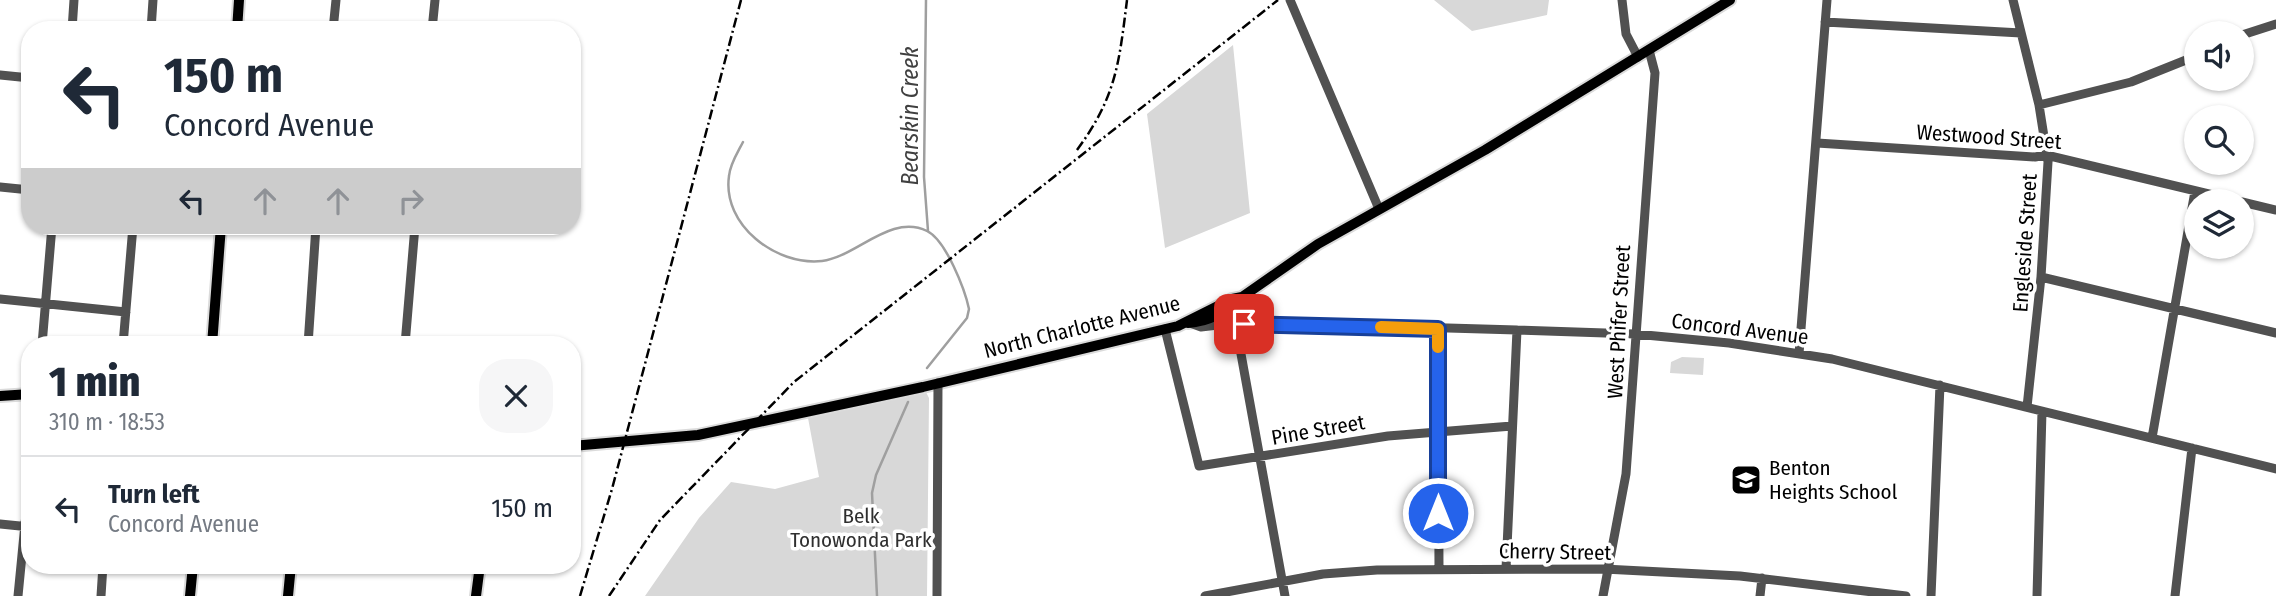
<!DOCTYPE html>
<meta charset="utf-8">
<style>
:root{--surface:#fff;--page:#f6f6f7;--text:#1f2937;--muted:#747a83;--line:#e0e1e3}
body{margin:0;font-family:"Fira Sans Condensed",sans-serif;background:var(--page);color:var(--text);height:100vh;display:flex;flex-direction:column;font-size:26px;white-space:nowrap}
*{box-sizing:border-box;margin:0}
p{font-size:23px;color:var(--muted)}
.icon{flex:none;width:38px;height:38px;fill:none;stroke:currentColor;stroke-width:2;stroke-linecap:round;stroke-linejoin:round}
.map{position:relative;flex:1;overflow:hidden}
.side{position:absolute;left:21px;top:336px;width:560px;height:238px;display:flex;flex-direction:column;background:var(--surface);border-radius:28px;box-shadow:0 2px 5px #0004}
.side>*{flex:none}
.hud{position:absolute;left:21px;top:21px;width:560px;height:214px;border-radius:28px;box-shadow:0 2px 5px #0004;background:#fff;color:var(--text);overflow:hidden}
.tools{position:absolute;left:2184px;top:21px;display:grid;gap:14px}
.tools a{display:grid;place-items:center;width:70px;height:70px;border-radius:50%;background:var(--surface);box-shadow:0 2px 5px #0004;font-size:35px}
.pin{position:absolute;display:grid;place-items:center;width:60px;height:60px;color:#fff;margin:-30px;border-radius:14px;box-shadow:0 4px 10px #0006}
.me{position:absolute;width:77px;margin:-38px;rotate:0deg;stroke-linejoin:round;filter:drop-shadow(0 0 5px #0008)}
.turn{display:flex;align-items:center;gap:24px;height:147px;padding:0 28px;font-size:32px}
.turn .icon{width:91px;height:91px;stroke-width:2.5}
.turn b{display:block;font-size:49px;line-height:60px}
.lanes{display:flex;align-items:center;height:66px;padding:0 28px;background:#0003;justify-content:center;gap:35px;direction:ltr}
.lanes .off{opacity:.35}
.round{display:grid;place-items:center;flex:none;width:74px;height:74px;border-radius:28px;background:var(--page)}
.headline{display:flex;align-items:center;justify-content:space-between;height:119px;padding:0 28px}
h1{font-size:42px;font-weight:800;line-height:52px}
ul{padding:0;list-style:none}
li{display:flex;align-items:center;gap:21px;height:105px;padding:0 28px;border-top:2px solid var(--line)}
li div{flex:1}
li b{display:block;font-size:26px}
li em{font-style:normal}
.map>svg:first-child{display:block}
</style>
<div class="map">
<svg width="2276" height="596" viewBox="0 0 2276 596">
<rect width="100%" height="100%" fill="#fff"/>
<path fill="#d8d8d8" d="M 1434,0 L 1549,0 L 1547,15 L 1472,31 Z
M 1233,45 L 1250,213 L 1165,248 L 1147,114 Z
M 1682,357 L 1704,358 L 1703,375 L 1670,373 L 1671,362 Z
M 926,392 L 929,398 L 927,596 L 645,596 L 699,518 L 731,482 L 775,489 L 819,477 L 808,418 Z"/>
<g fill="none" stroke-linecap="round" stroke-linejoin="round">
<path stroke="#9f9f9f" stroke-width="2.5" d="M 926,0 L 924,177 L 928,231
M 743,142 C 738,152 730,164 729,176 C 722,225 776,266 822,261 C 856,257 891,213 927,231 C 946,240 965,290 969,309 L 967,318 L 927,368
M 877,596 L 872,493 L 876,475 L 908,402"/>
<g stroke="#dbdbdb" stroke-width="14">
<path id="major" d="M 237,30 L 239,0
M 1188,323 C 1209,322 1225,312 1241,298
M 212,345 L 221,226
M 0,396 L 30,394
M 572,446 L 698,435 L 923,387 L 1178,326 L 1232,299 L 1242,297 L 1318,244 L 1485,150 L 1730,0
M 190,596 L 193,565
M 288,596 L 291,565
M 476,596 L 480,565"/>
</g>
<path stroke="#515151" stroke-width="9" d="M 1290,0 L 1379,209
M 1622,0 L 1626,34 L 1638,57
M 2013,0 L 2039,105 L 2048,162 L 2041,277 L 2027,407
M 1825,22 L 2021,33
M 72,30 L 74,0
M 151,30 L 153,0
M 333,30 L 336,0
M 432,30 L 435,0
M 2242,35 L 2276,24
M 0,75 L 30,78
M 2039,105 L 2131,82 L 2196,56
M 1817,143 L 2035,157 L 2046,155 L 2238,201
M 0,187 L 30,190
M 2242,202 L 2276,210
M 2041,277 L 2276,333
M 0,299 L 126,312
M 1225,304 L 1237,332 L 1285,596
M 1190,323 L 1201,327 L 1235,323 L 1310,324 L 1517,330 L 1635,334 L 1729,343 L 1832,359 L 2276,469
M 1165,329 L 1199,466 L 1388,436 L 1512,426
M 1438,329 L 1439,569
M 42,345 L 52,226
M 123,345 L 133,226
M 308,345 L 316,226
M 405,345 L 415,226
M 1799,354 L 1827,0
M 2152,438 L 2195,191
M 0,524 L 30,527
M 1506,569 L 1517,330
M 18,596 L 30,473
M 101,596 L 103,565
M 937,596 L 938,383
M 1205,596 L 1323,574 L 1377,570 L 1604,569 L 1740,576 L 1906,596
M 1603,596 L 1626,474 L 1655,73 L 1649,50
M 1760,596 L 1762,578
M 1931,596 L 1940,385
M 2037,596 L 2042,411
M 2175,596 L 2192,448"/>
<use href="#major" stroke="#000" stroke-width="10"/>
<path stroke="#000" stroke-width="2.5" stroke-dasharray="10 3.5 2 3.5" stroke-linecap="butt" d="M 1077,150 C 1116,97 1119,64 1127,0
M 580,596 L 612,489 L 741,0
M 609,596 L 660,520 L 794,382 L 1278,0"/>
</g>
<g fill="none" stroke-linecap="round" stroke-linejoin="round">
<g stroke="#184099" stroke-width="18">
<path id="route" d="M 1244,324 L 1438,329 L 1438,513"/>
</g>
<use href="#route" stroke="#2563eb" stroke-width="12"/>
<path stroke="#f59e0b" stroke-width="12" d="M 1381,327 L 1438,329 L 1438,347"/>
</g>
<defs>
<g id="school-square" transform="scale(1.575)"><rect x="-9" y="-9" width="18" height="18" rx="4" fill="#000" stroke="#fff"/><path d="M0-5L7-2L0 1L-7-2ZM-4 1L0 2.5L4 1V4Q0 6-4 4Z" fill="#fff"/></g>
</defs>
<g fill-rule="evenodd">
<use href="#school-square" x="1746" y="480"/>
</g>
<g text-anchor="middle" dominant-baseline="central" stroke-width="7" stroke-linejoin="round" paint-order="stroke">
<g font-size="21" fill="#000" stroke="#fff">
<text transform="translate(1989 137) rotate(4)">Westwood Street</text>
<text transform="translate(2025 243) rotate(-86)">Engleside Street</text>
<text transform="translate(1619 322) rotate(-87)">West Phifer Street</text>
<text transform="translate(1082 327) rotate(-14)">North Charlotte Avenue</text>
<text transform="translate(1740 329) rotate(7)">Concord Avenue</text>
<text transform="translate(1318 430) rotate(-10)">Pine Street</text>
<text transform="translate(1555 552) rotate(1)">Cherry Street</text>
</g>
<g font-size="21" fill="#000" stroke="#fff" text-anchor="start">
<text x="1769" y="468">Benton<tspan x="1769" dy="24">Heights School</tspan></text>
</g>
<g font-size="21" fill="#2f2f2f" stroke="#fff">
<text x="861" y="516">Belk<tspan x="861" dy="24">Tonowonda Park</tspan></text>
</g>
<g font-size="23" font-style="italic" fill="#404040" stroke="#fff">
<text transform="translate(910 116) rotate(-90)">Bearskin Creek</text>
</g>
</g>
</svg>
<div class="tools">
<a><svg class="icon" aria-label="sound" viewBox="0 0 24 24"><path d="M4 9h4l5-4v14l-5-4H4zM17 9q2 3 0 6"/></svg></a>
<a><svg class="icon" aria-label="search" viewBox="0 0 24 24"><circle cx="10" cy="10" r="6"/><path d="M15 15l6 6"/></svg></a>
<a><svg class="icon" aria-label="layers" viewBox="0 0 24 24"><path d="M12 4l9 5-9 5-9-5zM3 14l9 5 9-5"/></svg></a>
</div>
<div class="pin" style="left:1244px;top:324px;background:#d93025"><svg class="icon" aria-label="arrive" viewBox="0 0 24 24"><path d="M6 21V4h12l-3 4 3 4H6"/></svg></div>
<svg class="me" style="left:1438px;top:513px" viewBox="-20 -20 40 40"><circle r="17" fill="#2563eb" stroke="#fff" stroke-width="3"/><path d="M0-11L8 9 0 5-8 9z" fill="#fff"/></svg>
<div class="hud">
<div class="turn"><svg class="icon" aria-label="left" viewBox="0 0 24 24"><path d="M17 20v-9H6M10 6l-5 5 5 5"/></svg><div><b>150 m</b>Concord Avenue</div></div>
<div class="lanes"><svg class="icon" aria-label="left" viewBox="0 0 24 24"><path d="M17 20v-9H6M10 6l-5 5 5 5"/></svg><svg class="icon off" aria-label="ahead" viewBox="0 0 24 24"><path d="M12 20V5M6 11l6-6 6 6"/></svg><svg class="icon off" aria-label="ahead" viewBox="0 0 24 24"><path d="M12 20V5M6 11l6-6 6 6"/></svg><svg class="icon off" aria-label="right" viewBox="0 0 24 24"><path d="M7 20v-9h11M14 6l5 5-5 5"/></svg></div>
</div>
<section class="side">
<div class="headline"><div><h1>1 min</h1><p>310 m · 18:53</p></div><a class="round"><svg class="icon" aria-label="close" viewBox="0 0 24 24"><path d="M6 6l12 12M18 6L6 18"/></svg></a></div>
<ul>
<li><svg class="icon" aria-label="left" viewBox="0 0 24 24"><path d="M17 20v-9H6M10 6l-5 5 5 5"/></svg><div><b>Turn left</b><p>Concord Avenue</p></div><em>150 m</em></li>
</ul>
</section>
</div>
